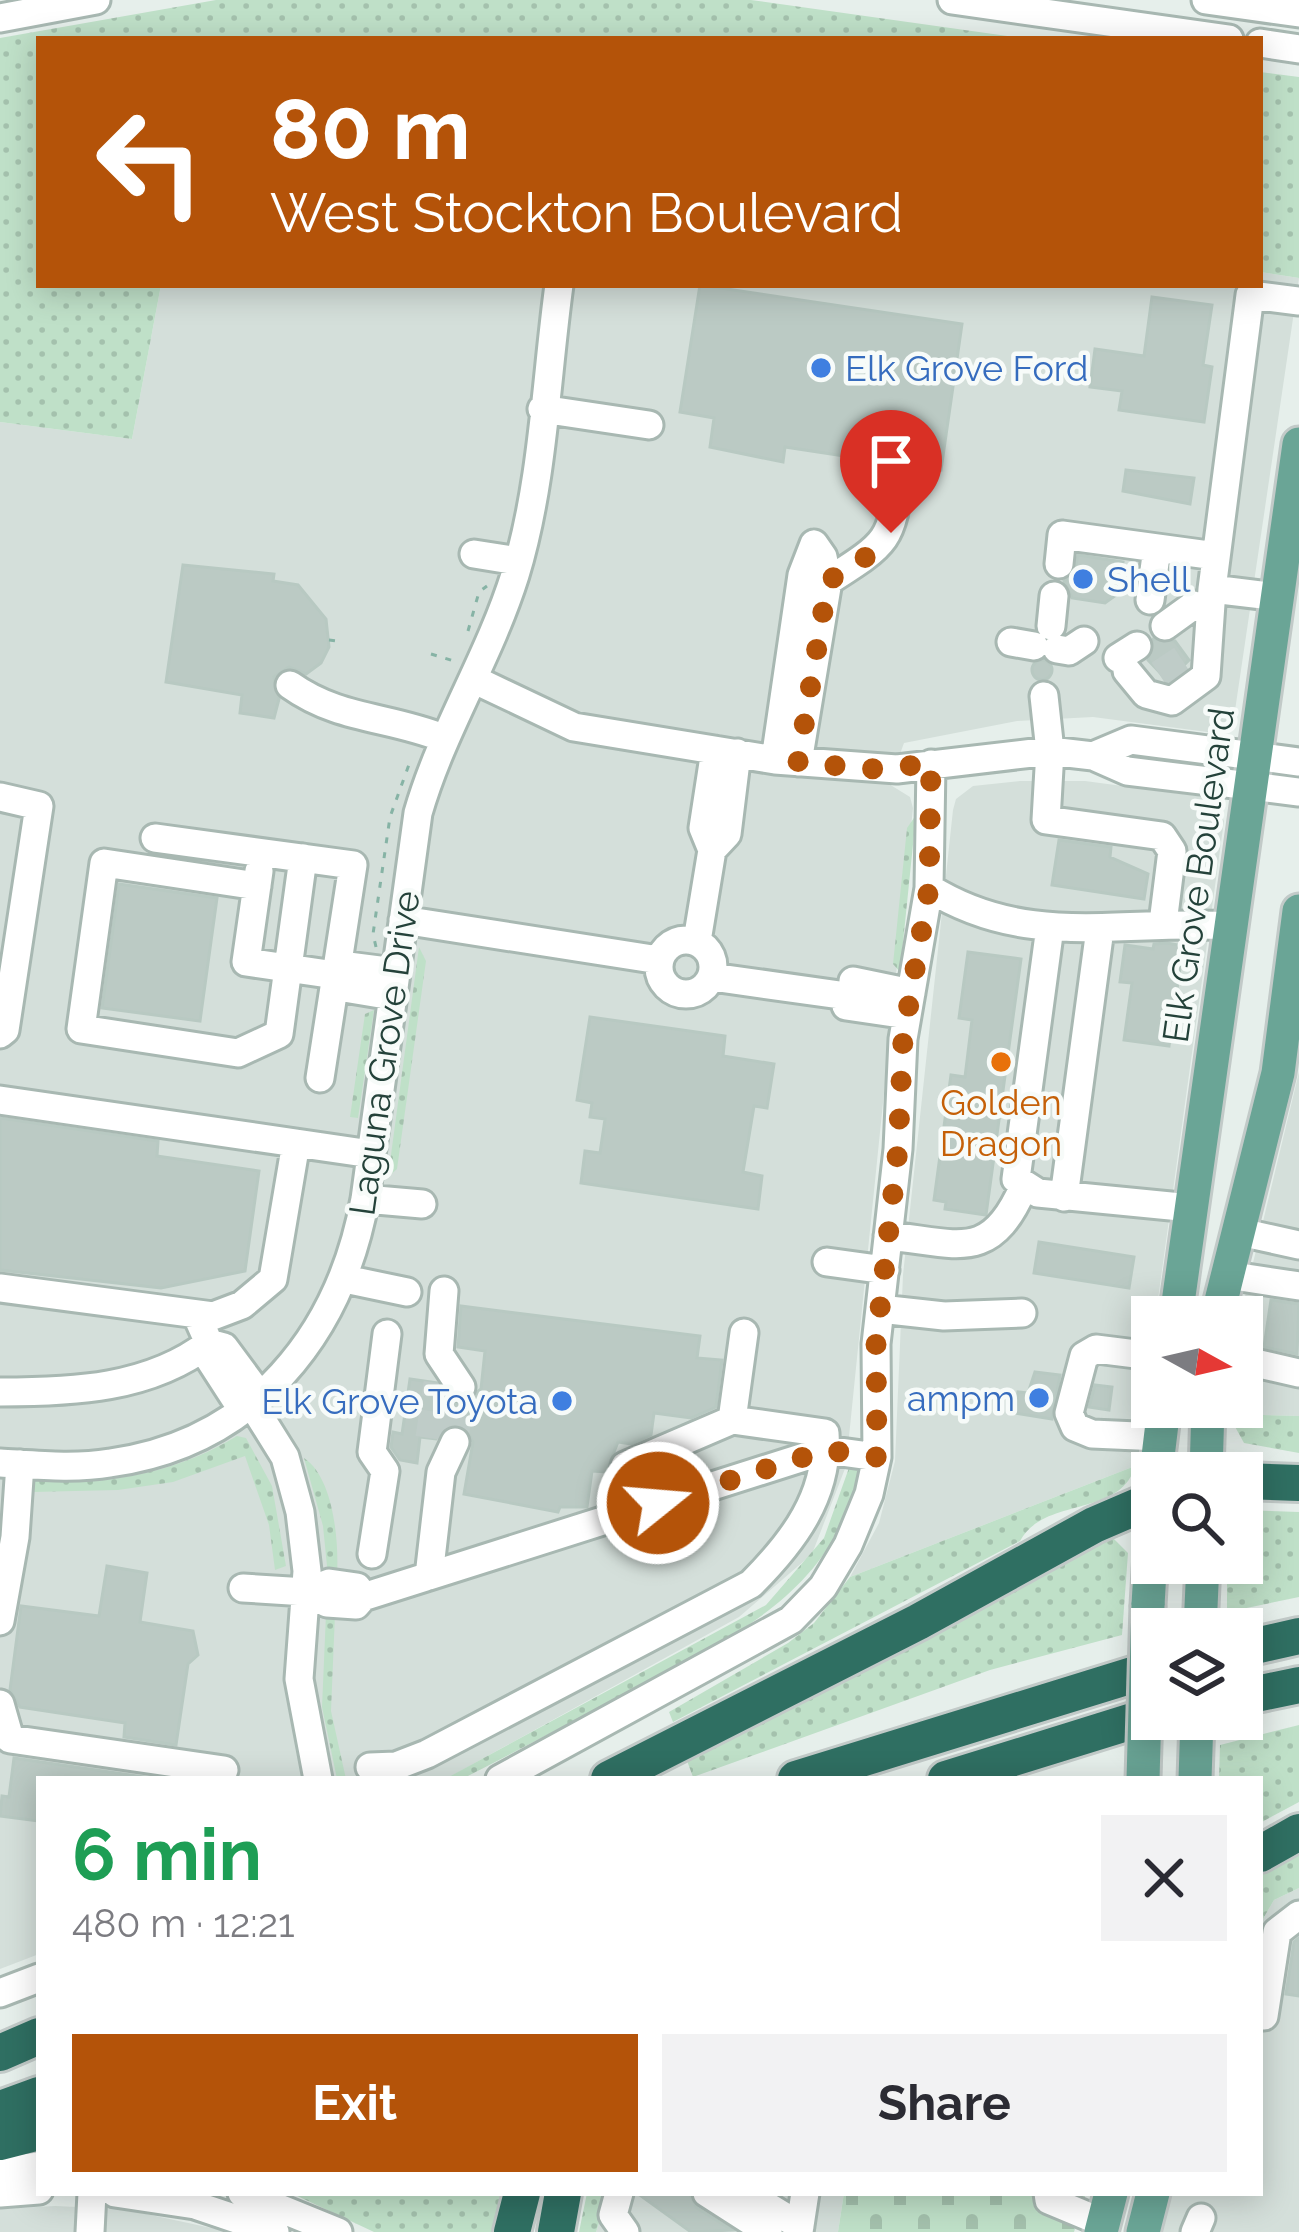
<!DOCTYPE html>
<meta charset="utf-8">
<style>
:root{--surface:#fff;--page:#f2f2f3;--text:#2b2b33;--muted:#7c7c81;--accent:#b45309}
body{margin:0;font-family:Raleway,sans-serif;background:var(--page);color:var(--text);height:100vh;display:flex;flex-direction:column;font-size:45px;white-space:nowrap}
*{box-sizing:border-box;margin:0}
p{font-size:39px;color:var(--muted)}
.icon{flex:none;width:66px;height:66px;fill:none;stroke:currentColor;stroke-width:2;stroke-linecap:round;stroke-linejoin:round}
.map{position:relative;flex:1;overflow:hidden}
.drawer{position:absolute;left:36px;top:1776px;width:1227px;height:420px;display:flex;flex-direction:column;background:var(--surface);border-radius:0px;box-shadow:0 6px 30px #0003}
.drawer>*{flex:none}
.hud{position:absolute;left:36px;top:36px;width:1227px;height:252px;border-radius:0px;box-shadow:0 6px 30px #0003;background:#b45309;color:#fff;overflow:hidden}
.needle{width:78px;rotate:98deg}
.tools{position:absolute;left:1131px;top:1296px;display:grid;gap:24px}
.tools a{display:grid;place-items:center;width:132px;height:132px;border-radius:0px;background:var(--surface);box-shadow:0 6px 30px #0003;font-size:60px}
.pin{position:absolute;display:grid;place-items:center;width:102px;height:102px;color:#fff;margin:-123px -51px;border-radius:50% 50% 50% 0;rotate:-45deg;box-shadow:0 0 12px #0007}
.pin .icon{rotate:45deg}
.me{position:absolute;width:132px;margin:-66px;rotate:73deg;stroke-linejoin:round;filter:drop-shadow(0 0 9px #0008)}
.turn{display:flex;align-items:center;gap:42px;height:252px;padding:0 36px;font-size:54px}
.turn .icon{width:156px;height:156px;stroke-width:2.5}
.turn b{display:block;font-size:84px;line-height:102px}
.round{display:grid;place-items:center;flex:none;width:126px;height:126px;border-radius:0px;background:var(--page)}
.summary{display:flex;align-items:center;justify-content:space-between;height:204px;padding:0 36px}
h1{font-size:72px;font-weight:700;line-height:90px;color:#1e9e55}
.primary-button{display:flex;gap:24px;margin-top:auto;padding:24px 36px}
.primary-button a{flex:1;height:138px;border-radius:0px;background:var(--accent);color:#fff;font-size:48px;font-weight:700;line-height:138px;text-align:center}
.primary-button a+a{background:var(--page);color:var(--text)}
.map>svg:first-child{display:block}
</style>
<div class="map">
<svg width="1299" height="2232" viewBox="0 0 1299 2232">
<defs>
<pattern id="grass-dots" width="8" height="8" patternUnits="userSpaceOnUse" patternTransform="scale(3)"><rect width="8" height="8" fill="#bfe0c8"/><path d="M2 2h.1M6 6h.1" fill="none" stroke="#a4c1ad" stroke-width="1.8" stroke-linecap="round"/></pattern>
<pattern id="cemetery-stones" width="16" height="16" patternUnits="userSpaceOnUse" patternTransform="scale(3)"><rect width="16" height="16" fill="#bfe0c8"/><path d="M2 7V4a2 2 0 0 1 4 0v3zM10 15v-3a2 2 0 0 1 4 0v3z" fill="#a4c1ad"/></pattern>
</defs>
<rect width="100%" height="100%" fill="#e6efeb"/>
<path fill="#d4dfda" d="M 1260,272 L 1299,278 L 1233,724 L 1215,733 L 1093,717 L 1017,721 L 904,743 L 889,784 L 910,797 L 913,808 L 846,1466 L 812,1554 L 739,1617 L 446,1779 L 39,1779 L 39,1954 L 0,1969 L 0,422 L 132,439 L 161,285 L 1260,285 Z
M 1020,781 L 1085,781 L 1205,797 L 1214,801 L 1224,821 L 1135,1466 L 850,1577 L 879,1523 L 895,1461 L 903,1275 L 953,810 L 956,799 L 973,786 Z
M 1299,1072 L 1299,1416 L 1228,1414 L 1228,1407 L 1242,1407 L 1240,1317 Z
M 1299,1888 L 1299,2232 L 1158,2232 L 1171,2193 L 1260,2193 L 1260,1924 L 1274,1900 Z
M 609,2193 L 844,2193 L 838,2232 L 596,2232 Z
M 55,2206 L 123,2209 L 230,2232 L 0,2232 L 0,2209 Z"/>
<path fill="url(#grass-dots)" d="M 216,0 L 751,0 L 1028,39 L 39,39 L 39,285 L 161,285 L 132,439 L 0,422 L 0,38 Z
M 1260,72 L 1299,77 L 1299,278 L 1260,272 Z
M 916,815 L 900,972 L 893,964 L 907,828 Z
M 419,947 L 426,961 L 397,1169 L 388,1177 Z
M 374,1010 L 358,1118 L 350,1117 L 365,1014 Z
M 1228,1414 L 1299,1416 L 1299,1453 L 1244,1443 Z
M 237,1436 L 246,1438 L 272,1486 L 286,1566 L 275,1570 L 269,1525 L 245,1456 L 173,1482 L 118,1490 L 33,1492 L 33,1480 C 102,1487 177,1473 237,1436 Z
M 304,1458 C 334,1478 339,1542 337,1576 L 328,1576 L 323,1526 Z
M 850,1465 L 859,1466 C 839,1587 739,1634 642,1685 C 582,1717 522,1748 462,1779 L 445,1779 L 766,1605 L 824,1538 Z
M 1135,1466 C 1121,1518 1044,1496 1020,1541 L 673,1722 L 669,1712 L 788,1643 L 814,1623 L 850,1577 Z
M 1242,1510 L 1299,1512 L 1299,1597 L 1227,1612 L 1227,1563 L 1242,1563 Z
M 1103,1538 L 1113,1538 L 1128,1553 L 1122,1635 L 990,1670 L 693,1777 L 686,1758 Z
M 326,1614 L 335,1614 L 331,1711 L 346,1779 L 337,1779 L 322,1707 Z
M 1299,1725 L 1299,1802 L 1260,1823 L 1260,1779 L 1219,1779 L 1220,1745 Z
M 1299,1847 L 1299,1888 L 1274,1900 L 1260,1924 L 1260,1865 Z
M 291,2193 L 503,2193 L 495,2232 L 374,2232 Z
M 587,2193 L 609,2193 L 596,2232 L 579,2232 Z"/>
<path fill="url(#cemetery-stones)" d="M 844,2193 L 1086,2193 L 1074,2232 L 838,2232 Z"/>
<path fill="#bbcac4" stroke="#b8c9c2" stroke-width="3" d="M 700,285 L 962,324 L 941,470 L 920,467 L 914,451 L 904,446 L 889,452 L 884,462 L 785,447 L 783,462 L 710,447 L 714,418 L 680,412 Z
M 1152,297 L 1212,305 L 1203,365 L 1212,367 L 1204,422 L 1119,410 L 1122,391 L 1090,387 L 1095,349 L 1144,356 Z
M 1126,470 L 1194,478 L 1190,504 L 1123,491 Z
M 1078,555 L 1123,562 L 1119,593 L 1105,603 L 1072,598 L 1064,581 L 1074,574 Z
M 183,565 L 274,574 L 273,581 L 298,585 L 326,619 L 329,647 L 321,663 L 306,674 L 289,667 L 274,677 L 279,699 L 274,718 L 240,713 L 242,695 L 166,682 Z
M 1153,639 L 1175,641 L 1189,660 L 1168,681 L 1148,660 Z
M1032 670a10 10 0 1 1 20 0a10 10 0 1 1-20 0Z
M 1059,840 L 1111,847 L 1110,857 L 1148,874 L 1144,899 L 1052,885 Z
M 119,884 L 217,898 L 200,1021 L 102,1008 Z
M 1167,943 L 1183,946 L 1169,1046 L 1124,1040 L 1132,983 L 1120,982 L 1125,945 L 1153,949 L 1154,944 Z
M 968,952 L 1021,959 L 986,1215 L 945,1209 L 946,1202 L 934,1200 L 951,1075 L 965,1077 L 972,1020 L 959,1018 Z
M 590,1017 L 725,1036 L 723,1056 L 774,1064 L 767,1108 L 754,1106 L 743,1172 L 762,1176 L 758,1209 L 581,1183 L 585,1151 L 600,1153 L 605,1119 L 590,1117 L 592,1103 L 577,1100 Z
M 0,1118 L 158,1141 L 157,1156 L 259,1171 L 245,1271 L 161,1288 L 0,1270 Z
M 1039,1242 L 1134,1257 L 1129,1288 L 1034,1273 Z
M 1271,1300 L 1299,1304 L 1297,1354 L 1264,1347 Z
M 461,1306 L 700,1336 L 697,1358 L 722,1360 L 716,1407 L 691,1418 L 654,1413 L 651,1435 L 631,1444 L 618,1442 L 606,1472 L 592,1471 L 587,1507 L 560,1507 L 558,1512 L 464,1494 L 473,1442 L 464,1426 L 446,1427 L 436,1439 L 420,1437 L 417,1463 L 400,1460 L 391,1447 L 393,1432 L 402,1434 L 410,1379 L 437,1383 L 447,1398 L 461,1405 L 481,1389 L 485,1351 L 458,1347 Z
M 1035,1372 L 1060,1375 L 1052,1419 L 1015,1413 L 1018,1392 L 1028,1393 Z
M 1095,1385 L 1112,1387 L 1109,1410 L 1089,1407 Z
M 107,1566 L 147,1573 L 140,1622 L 193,1631 L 198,1655 L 188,1664 L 176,1745 L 124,1737 L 125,1723 L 20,1707 L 10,1690 L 21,1606 L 99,1616 Z
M 14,1758 L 151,1778 L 151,1779 L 39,1779 L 39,1821 L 0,1816 L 2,1796 L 9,1797 Z
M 1299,1938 L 1299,1996 L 1286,1994 L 1294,1942 Z
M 637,2193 L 689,2193 L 697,2208 L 732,2230 L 691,2232 Z"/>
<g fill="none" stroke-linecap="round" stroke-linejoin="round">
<path stroke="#bfccc8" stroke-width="27" stroke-dasharray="27 14" stroke-linecap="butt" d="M 1159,674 L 1186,656
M 429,1438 L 437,1383
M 455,1442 L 461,1387"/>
<g stroke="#a8b8b2" stroke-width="33">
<path id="minor" d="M 952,0 L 1229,39
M 1206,0 L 1299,13
M 0,18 L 96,0
M 1260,43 L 1299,49
M 542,409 L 649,425
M 474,554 L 518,561
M 1059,564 L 1062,535 L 1216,556
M 828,581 C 894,539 890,541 902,464
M 1212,589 L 1278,597
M 1150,600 L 1157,548
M 1051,626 L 1054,596
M 1165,626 L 1194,605
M 1011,642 L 1034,646
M 1057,649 L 1069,651 L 1084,641
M 1118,658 L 1137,646
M 1127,671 L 1146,694 L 1172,701 L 1206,676 L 1212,589 L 1250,295 L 1299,301
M 473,679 L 574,727 L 775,760 L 897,769 L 1050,751 L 1093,756 L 1127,771 L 1299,792
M 290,685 C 339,720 388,716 443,738
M 1044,696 L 1050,751 L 1046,820 L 1162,836 L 1172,851 L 1163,923
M 715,750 L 703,828 L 712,850 L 727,834 L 737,753
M 1093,756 L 1131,740 L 1299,762
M 775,760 L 802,575 L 814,544
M 798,762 L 828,581 L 823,557 L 814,544
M 0,797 L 39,806 L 5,1030 L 0,1034
M 155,838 L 353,865 L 320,1078
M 259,871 L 246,962 L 335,975
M 257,886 L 104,863 L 81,1029 L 238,1053 L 279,1034 L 303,858
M 929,888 C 1028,950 1123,919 1230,926
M 403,920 L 659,960
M 1050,927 L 1016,1179 L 1038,1193 L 1191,1208
M659 967a27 27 0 1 1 54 0a27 27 0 1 1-54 0Z
M 697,941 L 712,850
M 712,977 L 847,996
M 853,981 L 911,993
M 392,996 L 344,988 L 335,975 L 348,966 L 395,972
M 846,1006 L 907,1015
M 0,1100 L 371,1154
M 1064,1197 L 1100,929
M 365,1199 L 422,1204
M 1240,1232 L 1299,1245
M 888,1236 C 958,1243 990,1263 1023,1188
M 827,1262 L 885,1270
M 1227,1275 L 1299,1286
M 345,1279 L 407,1292
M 0,1288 L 213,1316 L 242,1305 L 273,1279 L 296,1143
M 444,1291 L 439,1354 L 461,1387
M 880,1309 L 944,1316 L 1022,1313
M 1152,1356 L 1096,1349 L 1084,1356 L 1069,1413 L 1075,1427 L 1092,1434 L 1160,1437
M 1242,1360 L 1299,1373
M 0,1392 C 72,1392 150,1389 209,1343 L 197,1316
M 250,1401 L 285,1457 L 300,1512 L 307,1571 L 299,1679 L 318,1779
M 241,1408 L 210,1360 L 209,1343 L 224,1347 L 258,1393
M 0,1463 C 36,1465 74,1469 110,1463 C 254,1443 340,1335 365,1199 L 418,813 C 442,730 489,658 515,575 C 543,484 546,380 559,285
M 616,1516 L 625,1466 L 732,1420
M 372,1554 L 385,1471 L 372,1452 L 387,1334
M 429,1576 L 441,1472 L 455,1442
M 243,1588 L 306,1592 L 327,1603 L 356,1605 L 363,1597 L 357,1587 L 329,1583 L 306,1592
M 363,1597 L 826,1450 L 877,1457
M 0,1621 L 15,1537 L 20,1464
M 0,1704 L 10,1739 L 224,1770
M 370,1767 L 396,1766 L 427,1754 L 751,1584 C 793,1542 829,1495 825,1433 L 732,1420 L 744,1333
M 500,1779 L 791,1620 L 823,1587 L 848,1545 L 869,1494 L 877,1457 L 876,1344 L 898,1149 L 903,1039 L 929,888 L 931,764
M 0,1993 L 39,1978
M 1264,2016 L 1277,1932 L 1299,1915
M 0,2171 L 39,2166
M 0,2193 L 39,2190
M 115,2193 L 195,2205 L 275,2232
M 242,2193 L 338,2232
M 619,2193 L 613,2215 L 625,2232
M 707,2193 L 768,2232
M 746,2193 L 800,2226
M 1048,2193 L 1049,2200 L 1104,2223
M 90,2232 L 92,2193
M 799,2232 L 805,2193
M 1195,2232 L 1201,2218"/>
</g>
<g stroke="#c2cac8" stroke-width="39">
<path id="major" d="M 1176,1317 L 1299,444
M 1217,1317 L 1278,1073 L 1299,911
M 1156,1473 L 1164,1407
M 1206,1473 L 1208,1407
M 1148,1605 L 1152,1537
M 1200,1629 L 1203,1563
M 1195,1779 L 1197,1719
M 1101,2232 L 1111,2193
M 1143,2232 L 1153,2193"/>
</g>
<g stroke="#c2cac8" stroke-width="42">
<path id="highway" d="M 1242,1481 L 1299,1483
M 1242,1649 L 1299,1636
M 1242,1697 L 1299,1685
M 609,1779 L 918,1622 L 1094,1525 L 1152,1500
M 796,1779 L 1152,1669
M 946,1779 L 1152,1715
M 1260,1854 L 1299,1832
M 0,2053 L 39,2036
M 0,2109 L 39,2095
M 0,2142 L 39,2132
M 512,2232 L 522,2193
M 556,2232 L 563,2193"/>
</g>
<path stroke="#86b3a5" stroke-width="3" stroke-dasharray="6 9" stroke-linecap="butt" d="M 468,631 L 479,592 L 487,586
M 329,640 L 338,641
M 431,654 L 457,662
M 376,947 L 373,934 L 390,817 L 411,759"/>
<use href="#minor" stroke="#fff" stroke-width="27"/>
<use href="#major" stroke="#6aa596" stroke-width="33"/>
<use href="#highway" stroke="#2f6f62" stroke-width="36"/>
<g stroke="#c2cac8" stroke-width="39" stroke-linecap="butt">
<path id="major-bridge" d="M 1143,1779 L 1148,1605"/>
</g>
<use href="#major-bridge" stroke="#6aa596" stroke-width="33"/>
</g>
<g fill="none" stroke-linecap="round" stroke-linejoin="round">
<path stroke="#b45309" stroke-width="21" stroke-dasharray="0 37.8" d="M 658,1503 L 826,1450 L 877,1457 L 876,1344 L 898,1149 L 903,1039 L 929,888 L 931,764 L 869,769 L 798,762 L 828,581 L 880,548 L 891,533"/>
</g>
<g fill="#3f7fe0" stroke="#f7fbf9" stroke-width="4.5">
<circle cx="821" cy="368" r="12"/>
<circle cx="1083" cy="579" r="12"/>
<circle cx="1039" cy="1398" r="12"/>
<circle cx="562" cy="1401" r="12"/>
</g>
<circle fill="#e8710a" stroke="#f7fbf9" stroke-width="4.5" cx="1001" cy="1062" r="12"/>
<g text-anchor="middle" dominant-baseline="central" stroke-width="9" stroke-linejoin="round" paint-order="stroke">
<g font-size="36" fill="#366cbe" stroke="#f7fbf9" text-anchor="start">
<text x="845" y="368">Elk Grove Ford</text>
<text x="1107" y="579">Shell</text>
<text x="1015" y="1398" text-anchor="end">ampm</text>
<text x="538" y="1401" text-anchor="end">Elk Grove Toyota</text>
</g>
<g font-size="36" fill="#24423a" stroke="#f7fbf9">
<text transform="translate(1198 875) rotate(-82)">Elk Grove Boulevard</text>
<text transform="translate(384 1053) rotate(-82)">Laguna Grove Drive</text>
</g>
<g font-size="36" fill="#c56008" stroke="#f7fbf9">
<text x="1001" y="1102">Golden<tspan x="1001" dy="41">Dragon</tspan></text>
</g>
</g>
</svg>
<div class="tools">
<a><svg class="needle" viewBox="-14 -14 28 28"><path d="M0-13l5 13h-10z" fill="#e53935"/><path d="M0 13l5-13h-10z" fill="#7c7c81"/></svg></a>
<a><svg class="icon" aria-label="search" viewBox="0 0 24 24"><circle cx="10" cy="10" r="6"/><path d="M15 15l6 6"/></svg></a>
<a><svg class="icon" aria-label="layers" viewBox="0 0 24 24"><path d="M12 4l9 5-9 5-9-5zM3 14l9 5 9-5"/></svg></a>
</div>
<div class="pin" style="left:891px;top:533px;background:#d93025"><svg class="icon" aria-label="arrive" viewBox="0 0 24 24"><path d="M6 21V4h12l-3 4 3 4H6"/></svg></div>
<svg class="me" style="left:658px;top:1503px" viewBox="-20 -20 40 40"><circle r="17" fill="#b45309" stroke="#fff" stroke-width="3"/><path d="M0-11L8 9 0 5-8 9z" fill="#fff"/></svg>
<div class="hud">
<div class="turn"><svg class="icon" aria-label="left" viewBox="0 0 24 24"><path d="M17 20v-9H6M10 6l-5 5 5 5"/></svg><div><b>80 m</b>West Stockton Boulevard</div></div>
</div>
<section class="drawer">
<div class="summary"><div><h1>6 min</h1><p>480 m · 12:21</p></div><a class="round"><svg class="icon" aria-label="close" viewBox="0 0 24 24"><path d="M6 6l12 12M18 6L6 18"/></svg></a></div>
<div class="primary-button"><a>Exit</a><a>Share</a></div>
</section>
</div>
